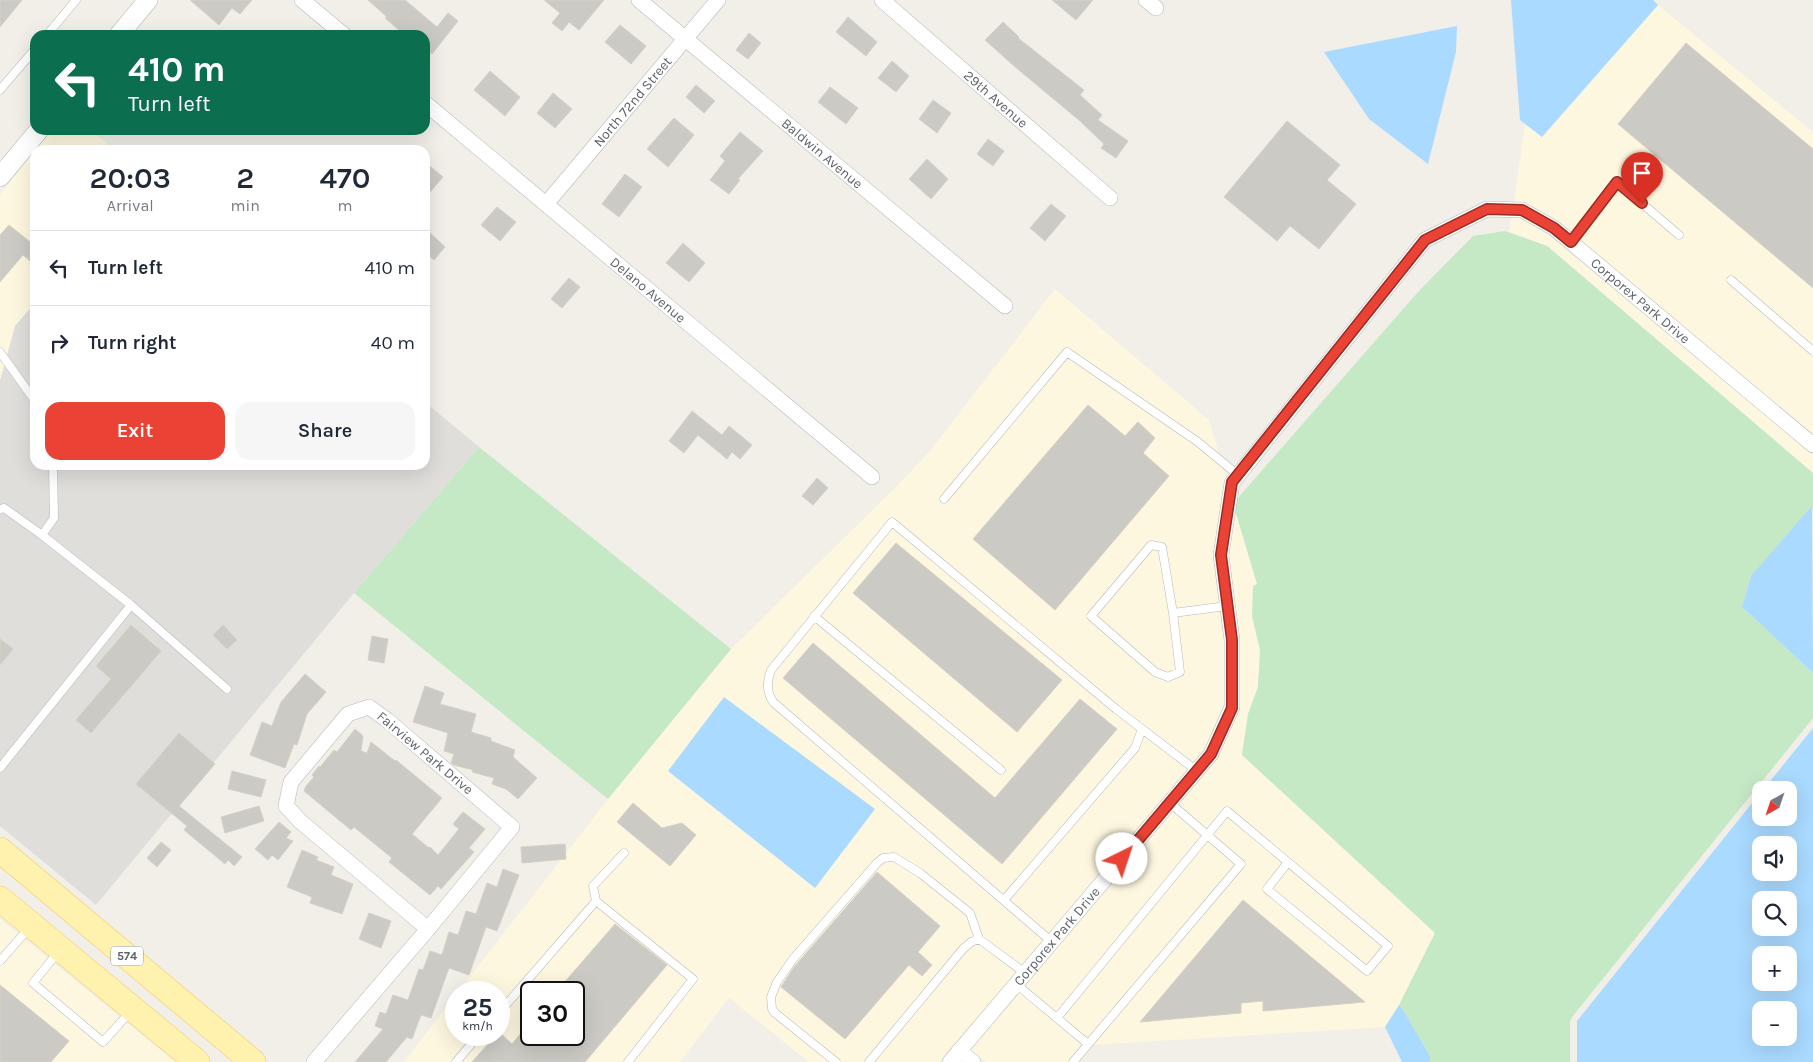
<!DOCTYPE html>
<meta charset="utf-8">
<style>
:root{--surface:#fff;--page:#f6f6f7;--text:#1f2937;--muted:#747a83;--line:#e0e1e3;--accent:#ea4335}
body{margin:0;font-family:Karla,sans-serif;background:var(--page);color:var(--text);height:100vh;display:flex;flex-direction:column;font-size:19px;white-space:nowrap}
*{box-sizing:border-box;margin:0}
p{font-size:16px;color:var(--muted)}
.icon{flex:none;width:28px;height:28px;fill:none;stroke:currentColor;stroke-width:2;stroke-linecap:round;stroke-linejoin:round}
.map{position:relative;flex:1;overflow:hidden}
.drawer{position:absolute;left:30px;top:145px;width:400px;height:325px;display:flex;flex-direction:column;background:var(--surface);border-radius:15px;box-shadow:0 5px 20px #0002}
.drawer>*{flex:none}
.banner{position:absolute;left:30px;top:30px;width:400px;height:105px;border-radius:15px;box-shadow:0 5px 20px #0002;background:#0b6e4f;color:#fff;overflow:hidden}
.needle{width:32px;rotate:220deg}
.controls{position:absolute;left:1752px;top:781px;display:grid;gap:10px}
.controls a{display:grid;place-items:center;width:45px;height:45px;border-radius:10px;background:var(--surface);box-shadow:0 5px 20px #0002;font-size:25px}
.speed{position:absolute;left:445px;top:981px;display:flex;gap:10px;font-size:25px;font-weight:700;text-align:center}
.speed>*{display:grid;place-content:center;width:65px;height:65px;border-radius:50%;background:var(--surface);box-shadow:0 5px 20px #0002;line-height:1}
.speed small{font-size:12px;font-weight:400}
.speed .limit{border:2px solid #111;border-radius:8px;background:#fff;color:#111}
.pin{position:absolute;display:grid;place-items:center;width:42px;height:42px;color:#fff;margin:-51px -21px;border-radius:50% 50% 50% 0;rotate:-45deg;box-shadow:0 0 5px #0007}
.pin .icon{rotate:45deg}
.me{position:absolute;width:55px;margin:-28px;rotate:41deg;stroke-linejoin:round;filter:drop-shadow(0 0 4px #0008)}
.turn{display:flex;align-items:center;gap:18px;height:105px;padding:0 15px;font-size:22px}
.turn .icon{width:65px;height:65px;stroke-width:2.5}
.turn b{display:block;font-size:35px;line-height:42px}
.eta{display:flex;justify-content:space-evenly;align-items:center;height:85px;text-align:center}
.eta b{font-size:30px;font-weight:600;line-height:35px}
.action{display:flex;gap:10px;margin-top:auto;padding:10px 15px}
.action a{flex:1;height:58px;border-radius:15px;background:var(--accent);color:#fff;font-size:20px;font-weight:600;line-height:58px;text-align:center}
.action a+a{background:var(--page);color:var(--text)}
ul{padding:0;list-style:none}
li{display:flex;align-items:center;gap:15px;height:75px;padding:0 15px;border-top:1px solid var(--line)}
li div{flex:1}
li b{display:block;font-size:19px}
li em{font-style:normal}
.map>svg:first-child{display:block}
</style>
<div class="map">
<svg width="1813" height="1062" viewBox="0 0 1813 1062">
<rect width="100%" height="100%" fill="#f1efe8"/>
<path fill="#fef7e0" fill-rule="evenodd" d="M 1658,5 L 1813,132 L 1813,434 L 1559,222 L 1526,203 L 1514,202 L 1525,124 L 1542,137 Z
M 50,130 L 92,130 L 113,150 L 35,150 L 35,303 L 15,326 L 0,381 L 0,195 Z
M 1511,218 L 1519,218 L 1549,235 L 1813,455 L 1813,473 L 1548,246 L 1509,232 Z
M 1055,289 L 1209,420 L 1226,478 L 1213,557 L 1224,642 L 1224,707 L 1205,751 L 940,1062 L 809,1062 L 729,998 L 680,1062 L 404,1062 L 456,995 L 456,1035 L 499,1035 L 499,992 L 458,992 L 608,799 L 731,649 L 894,489 L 930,451 ZM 531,992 L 574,992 L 574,1035 L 531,1035 Z
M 1235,510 L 1257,584 L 1252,616 L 1260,650 L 1258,687 L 1248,714 L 1242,755 L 1435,933 L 1399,1005 L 1385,1027 L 1092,1045 L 1078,1062 L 986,1062 L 970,1049 L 1218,757 L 1240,706 L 1239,638 L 1229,555 Z
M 0,919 L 175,1062 L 0,1062 Z"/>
<path fill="#e0deda" d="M 35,303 L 35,465 L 425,465 L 425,402 L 479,447 L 354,593 L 96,905 L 0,826 L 0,381 L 15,326 Z"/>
<path fill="#c5e8c5" d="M 1505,231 L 1547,246 L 1813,473 L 1813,507 L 1751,576 L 1742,607 L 1812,672 L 1813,671 L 1813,718 L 1572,1017 L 1570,1022 L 1570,1062 L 1430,1062 L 1430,1056 L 1405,1013 L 1399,1005 L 1435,933 L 1242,755 L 1248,714 L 1258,687 L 1260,650 L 1252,616 L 1253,586 L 1257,584 L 1235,510 L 1237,499 L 1418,292 L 1473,236 Z
M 479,447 L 731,649 L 608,799 L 354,593 Z"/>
<path fill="#aadaff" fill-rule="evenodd" d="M 1511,0 L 1653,0 L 1658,5 L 1542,137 L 1520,120 Z
M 1457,26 L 1456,52 L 1428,164 L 1369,119 L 1324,52 Z
M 1812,506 L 1813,671 L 1812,672 L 1742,607 L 1751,576 Z
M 724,697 L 875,809 L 815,888 L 668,771 Z
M 1813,728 L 1813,1062 L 1577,1062 L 1577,1021 L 1761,792 L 1761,818 L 1789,818 L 1789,790 L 1763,790 ZM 1761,845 L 1789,845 L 1789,872 L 1761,872 ZM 1761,900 L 1789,900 L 1789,928 L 1761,928 ZM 1761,955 L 1789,955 L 1789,982 L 1761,982 ZM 1761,1010 L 1789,1010 L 1789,1038 L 1761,1038 Z
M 1399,1005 L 1405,1013 L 1430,1056 L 1430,1062 L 1402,1062 L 1385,1027 Z"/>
<path fill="#cccac5" stroke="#d6d1c6" d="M 0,0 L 22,0 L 0,27 Z
M 190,0 L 252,0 L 240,14 L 232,8 L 219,25 Z
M 368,0 L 405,0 L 437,27 L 448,13 L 458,21 L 432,54 L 425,49 L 425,35 L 405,35 L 385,18 L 387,17 Z
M 544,0 L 604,0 L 579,30 L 569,22 L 562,31 L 552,23 L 560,13 Z
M 1052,0 L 1093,0 L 1076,20 Z
M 848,17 L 877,42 L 866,56 L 836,32 Z
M 1003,22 L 1019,37 L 1018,38 L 1084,90 L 1080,95 L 1102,115 L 1098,120 L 1128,141 L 1116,158 L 1101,148 L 1104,144 L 1080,121 L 1014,66 L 985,40 Z
M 620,25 L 646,46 L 631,64 L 605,42 Z
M 749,33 L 761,43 L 748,59 L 736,50 Z
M 1686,43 L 1813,149 L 1813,288 L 1618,124 Z
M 892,61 L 909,76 L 896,92 L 878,78 Z
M 490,71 L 520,97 L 505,116 L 474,90 Z
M 696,85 L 715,101 L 704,113 L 686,97 Z
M 830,87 L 858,108 L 846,124 L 818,102 Z
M 553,93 L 572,109 L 555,128 L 537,113 Z
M 933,100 L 951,113 L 937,133 L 919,119 Z
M 674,118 L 694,135 L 668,167 L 647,149 Z
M 1287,121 L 1340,165 L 1327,180 L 1356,204 L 1319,249 L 1290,226 L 1277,241 L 1224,197 Z
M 740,132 L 763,151 L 738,179 L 740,180 L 729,194 L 710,180 L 725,161 L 720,156 Z
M 988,139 L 1004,151 L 993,166 L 977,154 Z
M 927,159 L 948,179 L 931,199 L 909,179 Z
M 425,162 L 443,177 L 425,198 Z
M 625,174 L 642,187 L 619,217 L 602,204 Z
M 1051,204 L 1066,216 L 1045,241 L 1030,228 Z
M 497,207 L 516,222 L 500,241 L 481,225 Z
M 9,225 L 35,246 L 35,265 L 23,255 L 0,282 L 0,235 Z
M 425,228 L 445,247 L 434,260 L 425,252 Z
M 683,243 L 705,263 L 689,282 L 666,263 Z
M 569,278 L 580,287 L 562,308 L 551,299 Z
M 1088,405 L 1125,436 L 1138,422 L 1155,438 L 1143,453 L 1169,476 L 1055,610 L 973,539 Z
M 692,411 L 722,435 L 729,426 L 752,445 L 740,459 L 732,452 L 727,459 L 698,435 L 684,453 L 669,441 Z
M 817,478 L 828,488 L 813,505 L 802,496 Z
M 896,543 L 1062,680 L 1017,732 L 853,593 Z
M 131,625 L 161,651 L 91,733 L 76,720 L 111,679 L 96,666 Z
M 223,625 L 237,640 L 227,649 L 213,635 Z
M 372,636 L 388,639 L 384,663 L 368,660 Z
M 0,639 L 13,649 L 0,665 Z
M 813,643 L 995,798 L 1080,699 L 1117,729 L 1002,864 L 783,678 Z
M 305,674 L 326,692 L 307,714 L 297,745 L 294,744 L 285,768 L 250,755 L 262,722 L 272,726 L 281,702 Z
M 425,686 L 444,693 L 440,704 L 476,714 L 471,732 L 491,738 L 491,741 L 515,750 L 513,757 L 537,778 L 518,799 L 506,789 L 492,784 L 494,778 L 472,772 L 473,770 L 454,765 L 451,763 L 454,754 L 444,751 L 448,733 L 413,722 Z
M 355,729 L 363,736 L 361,751 L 367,753 L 371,742 L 395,761 L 396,760 L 442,798 L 412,834 L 429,848 L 430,847 L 438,855 L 459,829 L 453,824 L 463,812 L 485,829 L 469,848 L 474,852 L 441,889 L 438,886 L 430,895 L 389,862 L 392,858 L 354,827 L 351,830 L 304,791 L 306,786 L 314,777 L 312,775 L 319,766 L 320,767 L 334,750 L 337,752 Z
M 179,733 L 215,764 L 179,806 L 242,857 L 234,866 L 228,860 L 225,864 L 184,830 L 187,826 L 136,784 Z
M 232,771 L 266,780 L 261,797 L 228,789 Z
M 633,803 L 662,828 L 682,823 L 696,835 L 670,866 L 617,822 Z
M 259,806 L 264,821 L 225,833 L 221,817 Z
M 279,822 L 291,832 L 286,838 L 293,841 L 278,860 L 272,855 L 268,860 L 255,849 Z
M 161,842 L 171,850 L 157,867 L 147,858 Z
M 565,844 L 566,859 L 522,863 L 521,847 Z
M 302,850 L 318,857 L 316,860 L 334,867 L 331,875 L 353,884 L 342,914 L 310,903 L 312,897 L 287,887 Z
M 503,869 L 519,875 L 497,931 L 486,927 L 469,975 L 449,968 L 431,1018 L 421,1015 L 412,1039 L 407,1037 L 386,1062 L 355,1062 L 383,1029 L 375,1026 L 380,1012 L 386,1014 L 393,995 L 408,1000 L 419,969 L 423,970 L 430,951 L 442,955 L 449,932 L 458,935 L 466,911 L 476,914 L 487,883 L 497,887 Z
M 877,872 L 940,926 L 918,952 L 932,965 L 922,976 L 909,965 L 845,1039 L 781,987 L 794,967 Z
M 1243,900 L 1365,1002 L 1263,1011 L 1263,1001 L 1241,1003 L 1241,1013 L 1140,1022 Z
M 369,913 L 391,921 L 381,948 L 359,939 Z
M 615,924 L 667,965 L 585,1062 L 472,1062 L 496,1035 L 499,1035 L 499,1032 L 512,1044 L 531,1021 L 531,1035 L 574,1035 L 574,992 L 556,992 Z
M 0,985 L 69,1041 L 51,1062 L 0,1062 Z"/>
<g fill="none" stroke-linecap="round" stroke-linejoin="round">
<g stroke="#b5b8bc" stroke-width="9">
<path id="service" d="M 47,35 L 76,0
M 0,90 L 35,49
M 1571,243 L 1617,182 L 1679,235
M 1731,280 L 1813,351
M 0,352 L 35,401
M 53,465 L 54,518 L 42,535 L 131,605 L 227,689
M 944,499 L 1067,352 L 1198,442 L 1238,475
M 0,509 L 4,508 L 42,535
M 1173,613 L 1162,547 L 1151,545 L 1091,616 L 1155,672 L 1168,677 L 1180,672 L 1173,613 L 1227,606
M 814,616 L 1001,770
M 0,768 L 131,605
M 624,853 L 593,886 L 596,901 L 693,979 L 628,1062
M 1004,900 L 1135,748 L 1142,729
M 1052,942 L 773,702 C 766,691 767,682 771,670 L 892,522 L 1116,709 L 1197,771
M 59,951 L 33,983 L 103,1042 L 130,1012
M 0,961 L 29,928
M 1016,984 L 1088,1044
M 499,1013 L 596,901
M 1057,1018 L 1227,811 L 1388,946 L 1367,971 L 1267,889 L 1288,862
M 456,1062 L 479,1035
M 836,1062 L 775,1013 L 772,1009 L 771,997 L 777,982 L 793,959 L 877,863 L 883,858 L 894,857 L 920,873 L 970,913 L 979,939
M 869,1062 L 963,949 L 971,942 L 979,939 L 1025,973
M 1073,1062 L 1241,864 L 1170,803"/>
</g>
<g stroke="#b5b8bc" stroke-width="16">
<g id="minor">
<path d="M 302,0 L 344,35"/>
<path id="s1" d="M 639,0 L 1005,306"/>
<path id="s2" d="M 882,0 L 1110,198"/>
<path d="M 1146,0 L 1156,8"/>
<path id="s3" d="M 425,103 L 872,477"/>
<path id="s4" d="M 546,204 L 718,0"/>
<path d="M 369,707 L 387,720 L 512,827 L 428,929 L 301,822 L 286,806 L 291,782 L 348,714 Z"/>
<path d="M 959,1051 L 973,1062"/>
<path d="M 314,1062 L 428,929"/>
<path id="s5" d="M 950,1062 L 1211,754 L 1232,707 L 1232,640 L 1221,555 L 1232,483 L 1425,240 L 1487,209 L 1522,210 L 1554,228 L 1813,445"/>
</g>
</g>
<g stroke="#b5b8bc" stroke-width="20">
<path id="tertiary" d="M 119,35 L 148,0
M 0,177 L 39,130"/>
</g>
<g stroke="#f2c960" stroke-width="26">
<path id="primary" d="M 0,850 L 253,1062
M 0,899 L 197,1062"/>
</g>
<use href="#service" stroke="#fff" stroke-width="8"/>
<use href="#minor" stroke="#fff" stroke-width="15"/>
<use href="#tertiary" stroke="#fff" stroke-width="19"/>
<use href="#primary" stroke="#fff2af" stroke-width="25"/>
</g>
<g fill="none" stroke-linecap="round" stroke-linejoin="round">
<g stroke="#982c22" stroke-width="12">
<path id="route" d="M 1122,859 L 1211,754 L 1232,708 L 1232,640 L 1221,555 L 1232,482 L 1425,240 L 1487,209 L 1522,210 L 1554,228 L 1571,242 L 1617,182 L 1642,203"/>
</g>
<use href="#route" stroke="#ea4335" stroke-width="9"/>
</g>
<g text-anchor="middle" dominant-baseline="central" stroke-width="4.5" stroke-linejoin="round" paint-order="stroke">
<rect fill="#fff" stroke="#8f9295" stroke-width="1" x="111" y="946.5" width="32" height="19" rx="4"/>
<g font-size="12" font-weight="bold" fill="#5f6368">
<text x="127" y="956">574</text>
</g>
<g font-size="14" fill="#5f6368" stroke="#fff">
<text stroke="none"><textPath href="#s2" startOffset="151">29th Avenue</textPath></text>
<text stroke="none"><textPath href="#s4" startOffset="134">North 72nd Street</textPath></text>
<text stroke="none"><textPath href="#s1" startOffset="239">Baldwin Avenue</textPath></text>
<text stroke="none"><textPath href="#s3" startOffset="291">Delano Avenue</textPath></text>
<text stroke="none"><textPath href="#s5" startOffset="1245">Corporex Park Drive</textPath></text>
<text transform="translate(425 753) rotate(40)">Fairview Park Drive</text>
<text stroke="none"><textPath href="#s5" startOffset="165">Corporex Park Drive</textPath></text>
</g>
</g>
</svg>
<div class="controls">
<a><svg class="needle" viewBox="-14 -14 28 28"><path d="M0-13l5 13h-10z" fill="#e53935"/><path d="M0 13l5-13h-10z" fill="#747a83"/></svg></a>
<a><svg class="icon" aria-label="sound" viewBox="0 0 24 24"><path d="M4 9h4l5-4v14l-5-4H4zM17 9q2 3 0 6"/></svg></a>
<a><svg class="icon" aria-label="search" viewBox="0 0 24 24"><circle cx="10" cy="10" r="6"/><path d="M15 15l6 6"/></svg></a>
<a>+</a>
<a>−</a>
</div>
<div class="speed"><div>25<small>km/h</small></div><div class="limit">30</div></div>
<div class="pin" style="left:1642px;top:203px;background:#d93025"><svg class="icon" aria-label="arrive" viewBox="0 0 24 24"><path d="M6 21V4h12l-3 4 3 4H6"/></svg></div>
<svg class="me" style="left:1122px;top:859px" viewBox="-20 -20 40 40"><circle r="19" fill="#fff"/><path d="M0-13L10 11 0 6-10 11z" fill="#ea4335"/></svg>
<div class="banner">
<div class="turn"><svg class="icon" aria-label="left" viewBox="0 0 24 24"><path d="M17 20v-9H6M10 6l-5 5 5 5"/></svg><div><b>410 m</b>Turn left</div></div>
</div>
<section class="drawer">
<div class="eta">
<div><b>20:03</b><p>Arrival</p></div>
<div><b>2</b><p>min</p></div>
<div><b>470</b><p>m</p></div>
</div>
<ul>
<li><svg class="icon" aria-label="left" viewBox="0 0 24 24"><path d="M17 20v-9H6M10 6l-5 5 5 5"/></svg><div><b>Turn left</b></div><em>410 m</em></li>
<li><svg class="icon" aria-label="right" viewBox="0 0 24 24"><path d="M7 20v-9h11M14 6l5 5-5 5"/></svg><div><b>Turn right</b></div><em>40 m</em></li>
</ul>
<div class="action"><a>Exit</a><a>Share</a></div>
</section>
</div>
